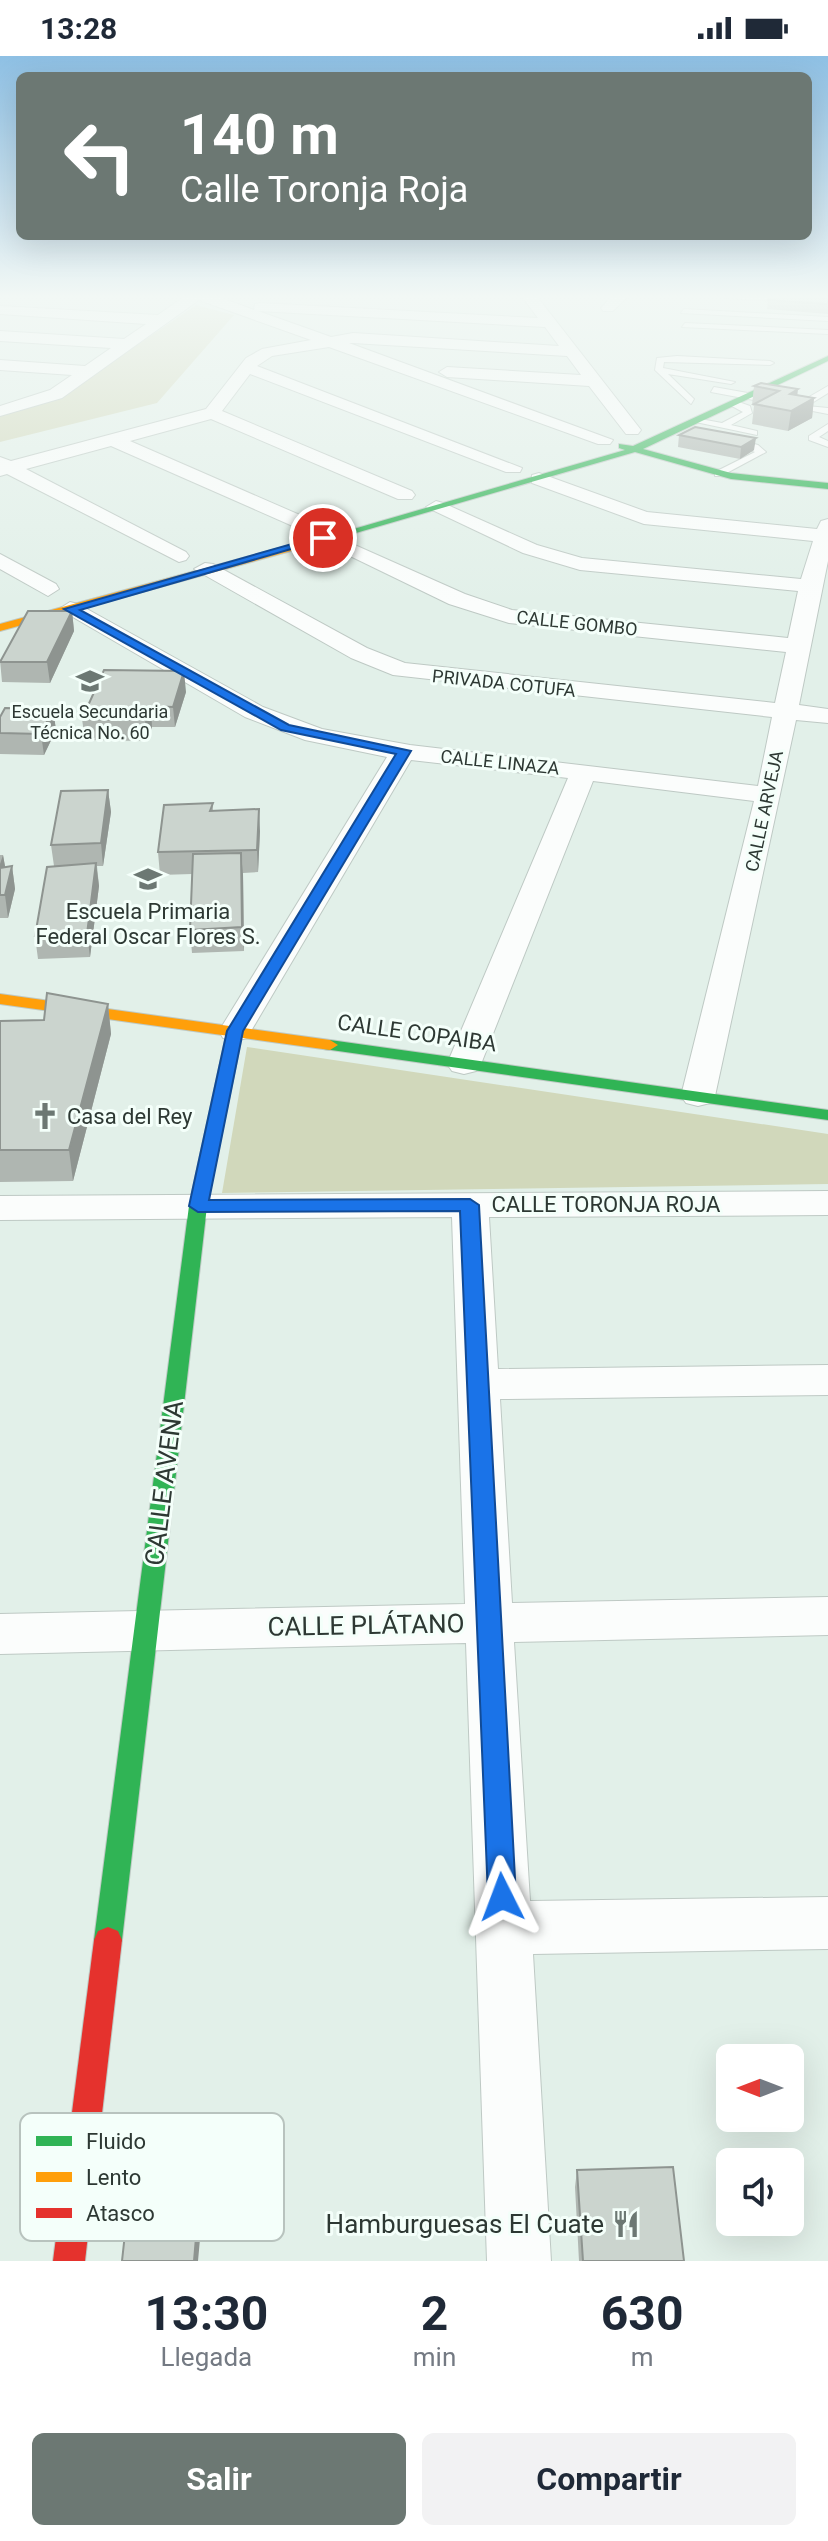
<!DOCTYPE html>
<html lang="es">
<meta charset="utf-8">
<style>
:root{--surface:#fff;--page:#f2f2f3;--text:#1f2937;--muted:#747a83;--accent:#6c7873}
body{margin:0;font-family:Roboto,sans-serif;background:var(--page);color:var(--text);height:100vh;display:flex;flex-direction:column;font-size:30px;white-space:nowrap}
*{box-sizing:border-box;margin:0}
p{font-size:26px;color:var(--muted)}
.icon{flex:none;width:44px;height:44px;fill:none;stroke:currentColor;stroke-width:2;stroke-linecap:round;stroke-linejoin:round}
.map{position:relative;height:2205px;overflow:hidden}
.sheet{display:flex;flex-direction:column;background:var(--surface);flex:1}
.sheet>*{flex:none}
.banner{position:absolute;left:16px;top:16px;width:796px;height:168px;border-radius:12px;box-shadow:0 8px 32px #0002;background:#6c7873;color:#fff;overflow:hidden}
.needle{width:52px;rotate:270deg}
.fabs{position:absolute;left:716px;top:1988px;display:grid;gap:16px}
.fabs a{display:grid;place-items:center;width:88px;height:88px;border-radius:12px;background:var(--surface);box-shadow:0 8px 32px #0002;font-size:40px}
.pin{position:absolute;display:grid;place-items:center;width:68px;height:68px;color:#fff;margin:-34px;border:4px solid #fff;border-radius:50%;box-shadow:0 2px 8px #0007}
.me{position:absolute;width:88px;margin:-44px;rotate:357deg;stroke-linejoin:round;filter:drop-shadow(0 0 6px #0008)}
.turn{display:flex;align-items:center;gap:28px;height:168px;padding:0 32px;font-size:36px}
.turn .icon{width:104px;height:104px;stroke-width:2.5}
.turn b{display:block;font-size:56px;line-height:68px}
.eta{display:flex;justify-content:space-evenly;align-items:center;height:136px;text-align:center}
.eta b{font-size:48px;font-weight:700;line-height:56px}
.primary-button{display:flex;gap:16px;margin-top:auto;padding:16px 32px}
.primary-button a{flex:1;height:92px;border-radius:12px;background:var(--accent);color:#fff;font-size:32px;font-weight:700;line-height:92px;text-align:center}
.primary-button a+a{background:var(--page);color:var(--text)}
.status{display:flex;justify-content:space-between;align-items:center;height:56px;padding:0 40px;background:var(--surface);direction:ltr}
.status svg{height:22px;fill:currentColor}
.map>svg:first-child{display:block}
</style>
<div class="status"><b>13:28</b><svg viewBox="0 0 49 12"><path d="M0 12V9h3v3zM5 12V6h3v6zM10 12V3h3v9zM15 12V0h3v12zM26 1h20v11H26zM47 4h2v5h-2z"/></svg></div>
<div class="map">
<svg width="828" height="2205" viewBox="0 0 828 2205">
<rect width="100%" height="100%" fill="#e2f0e9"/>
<path fill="#d1d8bb" d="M 196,249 L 234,259 L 157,347 L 0,386 L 0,356 L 62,340 Z
M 247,991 L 828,1078 L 828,1128 L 222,1137 Z"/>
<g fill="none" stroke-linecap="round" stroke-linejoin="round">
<g stroke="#bec9c4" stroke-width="2">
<path id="lane" d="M 684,253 L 828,261 L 828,265 L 681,257 Z
M 685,267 L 828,274 L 828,278 L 682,271 Z
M 677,300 L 770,305 L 774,307 L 770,309 L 664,306 L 663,312 L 735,326 L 731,328 L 668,318 L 694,343 L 691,348 L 655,314 L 657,302 Z
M 828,330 L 828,337 L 807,350 L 828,352 L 828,358 L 787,350 L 797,348 Z
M 714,331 L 759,339 L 763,342 L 759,345 L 711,336 Z
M 733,344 L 750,350 L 752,357 L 731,369 L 757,375 L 757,379 L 691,365 L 695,362 L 722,367 L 743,356 L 730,349 Z
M 828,368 L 828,375 L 819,381 L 828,385 L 828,391 L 809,384 L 809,380 Z
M 731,382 L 758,389 L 766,396 L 721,420 L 715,420 L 715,416 L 755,396 L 728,387 Z"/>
</g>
<g stroke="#bec9c4" stroke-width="2">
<path id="street" d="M 188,238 L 211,238 L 254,254 L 255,248 L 260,247 L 538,262 L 520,238 L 535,238 L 641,374 L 638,378 L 626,378 L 589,330 L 447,321 L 439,316 L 447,311 L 581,319 L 567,300 L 353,287 L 349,287 L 613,384 L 610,388 L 598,388 L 329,291 L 272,300 L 257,310 L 522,412 L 520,416 L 506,416 L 250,318 L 222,355 L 412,435 L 415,439 L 412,443 L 398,443 L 211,363 L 130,385 L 309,463 L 312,467 L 309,471 L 295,471 L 111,390 L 26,413 L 186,496 L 189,500 L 186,504 L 179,506 L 7,418 L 0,420 L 0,401 L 11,405 L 206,353 L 246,302 L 262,293 L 311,284 L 199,244 L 62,342 L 0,360 L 0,350 L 50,334 L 72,319 L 0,314 L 0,304 L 85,310 L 111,292 L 0,285 L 0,275 L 124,283 L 146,268 L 0,258 L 0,250 L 158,259 ZM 258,255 L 545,271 L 559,290 L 353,277 L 331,281 Z
M 614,238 L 630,238 L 613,255 L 603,255 L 601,252 Z
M 717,238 L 828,240 L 828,248 L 724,242 Z
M 539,417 L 647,456 L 817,473 L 821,465 L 828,463 L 828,505 L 799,649 L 828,653 L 828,667 L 796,664 L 715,1040 L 710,1047 L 698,1050 L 686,1047 L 681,1040 L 754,745 L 593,725 L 481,1008 L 476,1015 L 464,1018 L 452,1015 L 447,1008 L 568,722 L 411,704 L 251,975 L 247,982 L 235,985 L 223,982 L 219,975 L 387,701 L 305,684 L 245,661 L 59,553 L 70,546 L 78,548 L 263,651 L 322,673 L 410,689 L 758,730 L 772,661 L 393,619 L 351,602 L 194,513 L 205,507 L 213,508 L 367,592 L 405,607 L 775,647 L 786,596 L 509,567 L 449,548 L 313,482 L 323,476 L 330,478 L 465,538 L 512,554 L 788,582 L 798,535 L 580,514 L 523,497 L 426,451 L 436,445 L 443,447 L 537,489 L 582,502 L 801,523 L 813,485 L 644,468 L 532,427 L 532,419 Z
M 0,498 L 56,528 L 59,533 L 48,540 L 0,513 Z
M 828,1135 L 828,1159 L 489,1161 L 498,1313 L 828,1309 L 828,1339 L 500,1343 L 512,1547 L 828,1541 L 828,1579 L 514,1586 L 530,1845 L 828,1841 L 828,1893 L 533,1898 L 551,2205 L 487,2205 L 466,1587 L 0,1598 L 0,1558 L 465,1548 L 452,1161 L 0,1164 L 0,1140 Z"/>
</g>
<g stroke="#bec9c4" stroke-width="2">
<path id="fast" d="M 828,300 L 828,305 L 643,393 L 731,417 L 828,427 L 828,433 L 731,423 L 635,396 L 342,481 L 333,479 L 625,394 L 619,392 L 619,388 L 633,390 Z
M 235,970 L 243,975 L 207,1150 L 122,1884 L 118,1893 L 108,1897 L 98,1893 L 94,1884 L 189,1150 L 227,975 Z
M 330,984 L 828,1054 L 828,1064 L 324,993 L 322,989 L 324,985 Z"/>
</g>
<g stroke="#bec9c4" stroke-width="2">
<path id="slow" d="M 338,476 L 342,477 L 342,481 L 0,575 L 0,568 Z
M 0,938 L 330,984 L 338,989 L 330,994 L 0,948 Z"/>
</g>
<g stroke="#bec9c4" stroke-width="2">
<path id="jam" d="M 108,1871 L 118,1875 L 122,1884 L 85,2205 L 53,2205 L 94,1884 L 98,1875 Z"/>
</g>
<use href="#lane" fill="#fbfdfc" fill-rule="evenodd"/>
<use href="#street" fill="#fbfdfc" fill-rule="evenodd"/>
<use href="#fast" fill="#30b455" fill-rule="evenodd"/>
<use href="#slow" fill="#ff9f0a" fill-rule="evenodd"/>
<use href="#jam" fill="#e5322d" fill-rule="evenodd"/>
</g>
<path fill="#afb6b1" d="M 828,241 L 828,258 L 767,253 L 768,244 Z
M 754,330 L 814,342 L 812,362 L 788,375 L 752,368 L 754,350 L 752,349 Z
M 679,379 L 754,394 L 740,403 L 678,391 Z
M 72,555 L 74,575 L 50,627 L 2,626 L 0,604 Z
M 186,636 L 175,671 L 152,671 L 147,685 L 85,684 L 82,663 Z
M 53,653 L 56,674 L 44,699 L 0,698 L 0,661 Z
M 108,734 L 111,756 L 103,810 L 97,810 L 99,830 L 90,901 L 38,903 L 35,880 L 54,810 L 51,789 Z
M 213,747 L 213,755 L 260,775 L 258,816 L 243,817 L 244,895 L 192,897 L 190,874 L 192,818 L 160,819 L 158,796 Z
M 0,799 L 3,799 L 5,811 L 12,810 L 15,833 L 8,862 L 0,862 Z
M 108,948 L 111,978 L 73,1125 L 0,1126 L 0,965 L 44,964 Z
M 577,2114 L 684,2205 L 579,2205 L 575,2131 Z"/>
<path fill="#8e9490" d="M 798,333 L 796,352 L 814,342 L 812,362 L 788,375 L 791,355 L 790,338 Z
M 756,382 L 754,394 L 740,403 L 741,391 Z
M 72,555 L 74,575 L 50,627 L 47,606 Z
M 184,615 L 186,636 L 175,671 L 173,651 Z
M 151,650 L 152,671 L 147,685 L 145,664 Z
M 53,653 L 56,674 L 44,699 L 41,678 Z
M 108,734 L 111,756 L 103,810 L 101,787 Z
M 259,753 L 260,775 L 258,816 L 257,794 Z
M 241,797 L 243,819 L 244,895 L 242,871 Z
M 3,799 L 7,821 L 0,821 L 0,808 Z
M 96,807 L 99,830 L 90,901 L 87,878 Z
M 12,810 L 15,833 L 8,862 L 5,839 Z
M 108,948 L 111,978 L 73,1125 L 69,1094 Z
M 201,2122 L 204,2139 L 198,2205 L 194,2205 Z"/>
<path fill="#cbd4ce" stroke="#8e9490" stroke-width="2" d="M 771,238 L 828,241 L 828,248 L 768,244 Z
M 761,327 L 798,333 L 790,338 L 814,342 L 791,355 L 754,348 L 779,335 L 754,330 Z
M 695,371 L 756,382 L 741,391 L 679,379 Z
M 28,555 L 72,555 L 47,606 L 0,606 Z
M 104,614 L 184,615 L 173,651 L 151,650 L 145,664 L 82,663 Z
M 5,652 L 53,653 L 41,678 L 0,677 L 0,661 Z
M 108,734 L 101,787 L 51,789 L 61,735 Z
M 213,747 L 210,755 L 259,753 L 257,794 L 158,796 L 164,749 Z
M 241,797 L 242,871 L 190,874 L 193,798 Z
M 96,807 L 87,878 L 35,880 L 47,811 Z
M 12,810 L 5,839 L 0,839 L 0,812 Z
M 47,937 L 108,948 L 69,1094 L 0,1094 L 0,965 L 44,964 Z
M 673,2111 L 684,2205 L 583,2205 L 577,2114 Z
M 201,2122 L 194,2205 L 122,2205 L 131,2123 Z"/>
<linearGradient id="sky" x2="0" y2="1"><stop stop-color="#8ec0e4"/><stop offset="0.44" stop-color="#f2f8f5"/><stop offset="1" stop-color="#f2f8f5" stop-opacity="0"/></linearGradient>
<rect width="828" height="547" fill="url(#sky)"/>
<path fill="#1a73e8" stroke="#114b97" stroke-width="2" d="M 320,480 L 329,482 L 80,554 L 289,669 L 411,695 L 243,975 L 209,1144 L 470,1143 L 479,1149 L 516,1841 L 512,1850 L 502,1854 L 492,1850 L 488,1841 L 460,1155 L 198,1156 L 189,1150 L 227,975 L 396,698 L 281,674 L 64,553 Z"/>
<defs>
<g id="school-bare" transform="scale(2.16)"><path d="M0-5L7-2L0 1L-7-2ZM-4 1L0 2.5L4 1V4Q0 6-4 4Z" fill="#6c7873" stroke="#f4fffa" stroke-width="2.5" paint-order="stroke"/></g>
<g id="church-bare" transform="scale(2.16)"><path d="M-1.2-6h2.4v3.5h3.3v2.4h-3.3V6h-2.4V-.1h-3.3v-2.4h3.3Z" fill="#6c7873" stroke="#f4fffa" stroke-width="2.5" paint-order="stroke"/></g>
<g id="restaurant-bare" transform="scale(2.16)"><path d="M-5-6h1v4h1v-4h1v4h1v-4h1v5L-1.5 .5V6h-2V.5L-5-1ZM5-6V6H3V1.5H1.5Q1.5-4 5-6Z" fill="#6c7873" stroke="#f4fffa" stroke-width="2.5" paint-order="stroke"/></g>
</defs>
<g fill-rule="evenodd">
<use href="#school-bare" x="90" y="625"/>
<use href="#school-bare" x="148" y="823"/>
<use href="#church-bare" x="45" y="1060"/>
<use href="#restaurant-bare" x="626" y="2168"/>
</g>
<g text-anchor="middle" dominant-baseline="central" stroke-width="6" stroke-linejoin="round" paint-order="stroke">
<g font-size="18" fill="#2d3833" stroke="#f4fffa">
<text transform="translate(577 567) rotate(6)">CALLE GOMBO</text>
<text transform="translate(504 627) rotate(6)">PRIVADA COTUFA</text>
<text transform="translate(500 706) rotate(6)">CALLE LINAZA</text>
<text transform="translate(764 755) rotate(-78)">CALLE ARVEJA</text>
</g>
<g font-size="18" fill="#2d3833" stroke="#f4fffa">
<text x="90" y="655">Escuela Secundaria<tspan x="90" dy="21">Técnica No. 60</tspan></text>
</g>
<g font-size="22" fill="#2d3833" stroke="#f4fffa">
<text x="148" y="855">Escuela Primaria<tspan x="148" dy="25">Federal Oscar Flores S.</tspan></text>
<text x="67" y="1060" text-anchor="start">Casa del Rey</text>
</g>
<g font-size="22" fill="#2d3833" stroke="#f4fffa">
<text transform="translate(417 977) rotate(8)">CALLE COPAIBA</text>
<text x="606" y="1148">CALLE TORONJA ROJA</text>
</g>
<g font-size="26" fill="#2d3833" stroke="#f4fffa">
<text transform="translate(164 1427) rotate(-83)">CALLE AVENA</text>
<text transform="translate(366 1569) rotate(-1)">CALLE PLÁTANO</text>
</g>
<g font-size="26" fill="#2d3833" stroke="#f4fffa" text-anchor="end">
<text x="604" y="2168">Hamburguesas El Cuate</text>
</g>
</g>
<rect x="20" y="2057" width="264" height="128" rx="12" fill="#f4fffa" stroke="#b8c3be" stroke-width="2"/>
<rect x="36" y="2080" width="36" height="10" fill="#30b455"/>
<rect x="36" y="2116" width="36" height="10" fill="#ff9f0a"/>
<rect x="36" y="2152" width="36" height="10" fill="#e5322d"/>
<g font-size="22" fill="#2d3833">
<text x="86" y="2093">Fluido</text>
<text x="86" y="2129">Lento</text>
<text x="86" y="2165">Atasco</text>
</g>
</svg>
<div class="fabs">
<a><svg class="needle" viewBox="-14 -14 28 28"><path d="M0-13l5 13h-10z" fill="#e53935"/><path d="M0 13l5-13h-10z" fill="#747a83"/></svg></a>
<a><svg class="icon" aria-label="sound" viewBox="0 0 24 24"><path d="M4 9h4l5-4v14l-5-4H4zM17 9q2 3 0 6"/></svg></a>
</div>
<div class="pin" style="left:323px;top:482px;background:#d93025"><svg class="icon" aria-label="arrive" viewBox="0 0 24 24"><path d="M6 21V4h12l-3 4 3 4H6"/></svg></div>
<svg class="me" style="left:502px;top:1841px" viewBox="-20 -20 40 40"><path d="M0-17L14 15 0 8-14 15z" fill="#1a73e8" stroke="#fff" stroke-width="4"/></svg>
<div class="banner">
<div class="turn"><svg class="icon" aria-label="left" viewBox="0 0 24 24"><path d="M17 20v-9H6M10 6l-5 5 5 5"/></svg><div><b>140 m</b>Calle Toronja Roja</div></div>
</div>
</div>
<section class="sheet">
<div class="eta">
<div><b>13:30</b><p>Llegada</p></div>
<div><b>2</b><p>min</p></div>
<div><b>630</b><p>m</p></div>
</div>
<div class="primary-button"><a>Salir</a><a>Compartir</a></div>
</section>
